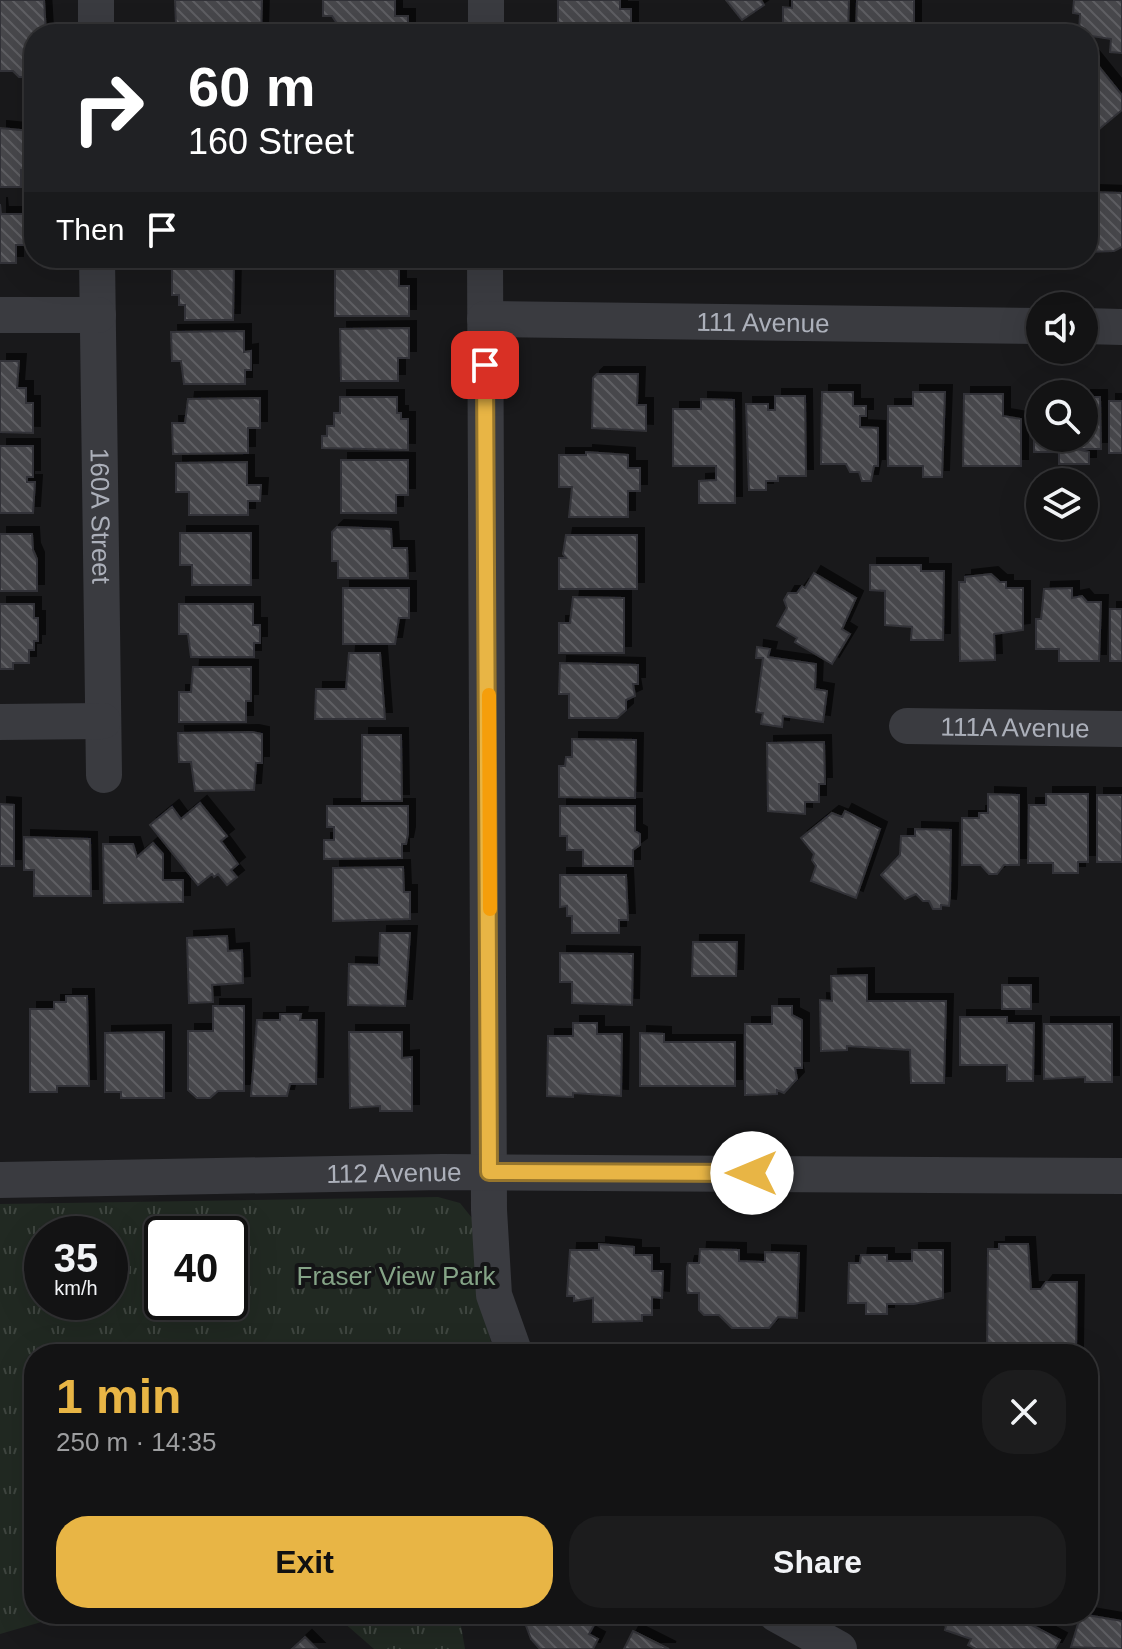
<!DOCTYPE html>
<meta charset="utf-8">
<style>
:root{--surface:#131314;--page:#1c1c1d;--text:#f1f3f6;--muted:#9d9ea0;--line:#323234;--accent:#e8b545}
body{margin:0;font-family:Arial,sans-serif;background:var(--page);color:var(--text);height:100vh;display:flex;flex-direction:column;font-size:30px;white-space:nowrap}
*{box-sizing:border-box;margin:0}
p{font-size:26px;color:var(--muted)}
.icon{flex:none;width:44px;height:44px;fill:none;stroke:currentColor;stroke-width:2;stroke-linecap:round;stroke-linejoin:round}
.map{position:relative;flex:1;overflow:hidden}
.drawer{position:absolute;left:24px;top:1344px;width:1074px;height:280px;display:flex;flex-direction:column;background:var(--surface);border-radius:32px;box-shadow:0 8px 32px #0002,0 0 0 2px var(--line)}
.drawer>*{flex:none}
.top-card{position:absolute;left:24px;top:24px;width:1074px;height:244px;border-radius:32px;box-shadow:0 8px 32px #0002,0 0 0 2px var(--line);background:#202124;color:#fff;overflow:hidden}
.fabs{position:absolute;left:1026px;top:292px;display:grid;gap:16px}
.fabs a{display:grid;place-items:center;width:72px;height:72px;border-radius:50%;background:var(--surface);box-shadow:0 8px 32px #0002,0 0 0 2px var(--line);font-size:40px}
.speed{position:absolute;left:24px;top:1216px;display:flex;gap:16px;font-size:40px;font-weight:700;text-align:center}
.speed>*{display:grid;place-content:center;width:104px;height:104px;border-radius:50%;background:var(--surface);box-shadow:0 8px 32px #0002,0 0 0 2px var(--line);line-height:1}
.speed small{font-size:20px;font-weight:400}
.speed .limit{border:4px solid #111;border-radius:12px;background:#fff;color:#111}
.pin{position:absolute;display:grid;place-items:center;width:68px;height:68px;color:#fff;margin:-34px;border-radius:16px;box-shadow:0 4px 12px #0006}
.me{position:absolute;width:88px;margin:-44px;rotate:270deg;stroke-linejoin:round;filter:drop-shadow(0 0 6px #0008)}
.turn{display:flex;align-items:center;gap:28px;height:168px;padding:0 32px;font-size:36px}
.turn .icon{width:104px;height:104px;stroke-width:2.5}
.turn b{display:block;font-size:56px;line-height:68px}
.then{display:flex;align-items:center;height:76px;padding:0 32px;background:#0003;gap:16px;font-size:30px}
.round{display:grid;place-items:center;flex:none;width:84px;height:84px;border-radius:32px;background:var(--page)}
.headline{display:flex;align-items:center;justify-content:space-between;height:136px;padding:0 32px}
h1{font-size:48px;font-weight:700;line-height:60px;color:var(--accent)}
.cta{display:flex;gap:16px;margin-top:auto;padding:16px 32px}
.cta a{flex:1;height:92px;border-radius:32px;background:var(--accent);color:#111;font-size:32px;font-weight:700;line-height:92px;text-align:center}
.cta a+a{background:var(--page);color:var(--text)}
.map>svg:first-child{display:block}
</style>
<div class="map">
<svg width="1122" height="1649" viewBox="0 0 1122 1649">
<defs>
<pattern id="park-tufts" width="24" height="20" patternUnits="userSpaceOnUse" patternTransform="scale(2)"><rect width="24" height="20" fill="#212922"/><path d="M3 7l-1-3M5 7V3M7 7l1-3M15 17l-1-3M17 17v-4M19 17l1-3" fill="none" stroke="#3f4640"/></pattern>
<pattern id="building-back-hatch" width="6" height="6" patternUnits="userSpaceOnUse" patternTransform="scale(2)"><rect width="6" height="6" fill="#46464b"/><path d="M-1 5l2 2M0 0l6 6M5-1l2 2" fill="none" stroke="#5e5e63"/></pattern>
<filter id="shadow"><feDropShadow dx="7" dy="-7" stdDeviation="0" flood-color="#0009"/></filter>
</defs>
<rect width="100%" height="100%" fill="#19191b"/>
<path fill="url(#park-tufts)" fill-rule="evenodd" d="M 438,1197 L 460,1203 L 472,1218 L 479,1294 L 494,1354 L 34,1354 L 34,1614 L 69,1614 L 0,1634 L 0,1204 ZM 42,1234 L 110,1234 L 110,1302 L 42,1302 ZM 162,1234 L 230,1234 L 230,1302 L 162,1302 Z
M 334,1614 L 459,1614 L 465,1649 L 374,1649 Z"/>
<path fill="url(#building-back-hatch)" stroke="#333337" stroke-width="2" filter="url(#shadow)" d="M 0,0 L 44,0 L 46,34 L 34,34 L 34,71 L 26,77 L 19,77 L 13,71 L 0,71 Z
M 175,0 L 262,0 L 261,34 L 183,34 L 183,26 L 176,25 Z
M 323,0 L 395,0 L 395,16 L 408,16 L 408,34 L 338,34 L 338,25 L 332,16 L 323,16 Z
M 558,0 L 620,0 L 620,9 L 631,9 L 631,31 L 620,31 L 620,34 L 558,34 Z
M 726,0 L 761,0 L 764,5 L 742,20 Z
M 792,0 L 849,0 L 848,33 L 783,34 L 783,7 L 792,8 Z
M 857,0 L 914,0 L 914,34 L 856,34 Z
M 1074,0 L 1122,0 L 1122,53 L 1110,52 L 1111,39 L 1079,34 L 1080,14 L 1073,13 Z
M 1088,53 L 1122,95 L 1122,110 L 1091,136 L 1088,131 Z
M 0,128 L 30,131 L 30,170 L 21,170 L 21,187 L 0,187 Z
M 1092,192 L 1122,193 L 1122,247 L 1114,251 L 1088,252 L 1088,194 Z
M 0,204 L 1,214 L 28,214 L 28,245 L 16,245 L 16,263 L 0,263 Z
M 234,262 L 233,320 L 185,320 L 185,305 L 179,305 L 179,295 L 172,295 L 172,264 Z
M 335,263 L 399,264 L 399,286 L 409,286 L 409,316 L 335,316 Z
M 409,328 L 409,358 L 398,358 L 398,381 L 341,381 L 340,329 Z
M 244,331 L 244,352 L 251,351 L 251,370 L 245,370 L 245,384 L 184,384 L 181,361 L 172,361 L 171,332 Z
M 0,361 L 19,361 L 17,388 L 26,388 L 26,403 L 33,403 L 33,433 L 0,432 Z
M 597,374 L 638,374 L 637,405 L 646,405 L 646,431 L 592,428 L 593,378 Z
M 822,392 L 853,392 L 853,406 L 866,406 L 866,416 L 860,416 L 860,427 L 878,428 L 878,466 L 874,466 L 871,481 L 862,481 L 859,472 L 850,472 L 846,464 L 821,464 Z
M 913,392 L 945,392 L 942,477 L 923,477 L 923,466 L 888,466 L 888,406 L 913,406 Z
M 964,394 L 1003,394 L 1003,416 L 1021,419 L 1021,466 L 963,466 Z
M 775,396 L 805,396 L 806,476 L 778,476 L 778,481 L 766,481 L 766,490 L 749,490 L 746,404 L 768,404 L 768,410 L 775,410 Z
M 340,397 L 397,397 L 397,413 L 401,413 L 401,419 L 408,419 L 408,450 L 322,448 L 322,436 L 327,436 L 327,426 L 334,426 L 334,413 L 340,413 Z
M 1084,397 L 1100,397 L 1101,449 L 1077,449 L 1089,452 L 1089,464 L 1059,464 L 1059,452 L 1034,452 L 1034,400 L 1040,400 L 1040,438 L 1084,438 Z
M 260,398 L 260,428 L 248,428 L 248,453 L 173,454 L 172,423 L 185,423 L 188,399 Z
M 701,399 L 734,400 L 735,503 L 699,503 L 699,481 L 716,480 L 716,466 L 673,466 L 673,409 L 701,409 Z
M 1109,401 L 1122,401 L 1122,453 L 1109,453 Z
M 0,446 L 33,446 L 33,477 L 27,477 L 27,482 L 35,482 L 33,513 L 0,513 Z
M 586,452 L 628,455 L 628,468 L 640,468 L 640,491 L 628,491 L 628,517 L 569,517 L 572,487 L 559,487 L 559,455 L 586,455 Z
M 341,460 L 408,460 L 408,495 L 396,495 L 396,513 L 341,513 Z
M 247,462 L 247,485 L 261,485 L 260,501 L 248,501 L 248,515 L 189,515 L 189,492 L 176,492 L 176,463 Z
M 337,527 L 391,529 L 392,548 L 407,548 L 408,578 L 338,578 L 338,561 L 332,561 L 332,532 Z
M 180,533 L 251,533 L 251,585 L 192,585 L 192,565 L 180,565 Z
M 0,534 L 32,534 L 33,550 L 37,559 L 37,591 L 0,591 Z
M 566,535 L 637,535 L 637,589 L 559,589 L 559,558 L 566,558 L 563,554 Z
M 870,565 L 921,565 L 921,571 L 944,571 L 943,640 L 911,640 L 912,627 L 885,625 L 885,591 L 870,590 Z
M 814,573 L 856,598 L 842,629 L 850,634 L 832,664 L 795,642 L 797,638 L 777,626 L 787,608 L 784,600 L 788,593 L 797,593 L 802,586 L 805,588 Z
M 991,574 L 1000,582 L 1006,582 L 1006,588 L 1023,588 L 1023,630 L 994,634 L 995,660 L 960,661 L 959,582 L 965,582 L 965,577 Z
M 343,588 L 409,588 L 409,618 L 399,618 L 395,644 L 343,644 Z
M 1072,588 L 1072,598 L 1082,596 L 1087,602 L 1101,602 L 1099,661 L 1059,661 L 1059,649 L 1036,649 L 1036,619 L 1041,619 L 1044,589 Z
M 573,597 L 624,598 L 624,653 L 559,653 L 559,623 L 570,623 Z
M 0,604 L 34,604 L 34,618 L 38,618 L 38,641 L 34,641 L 34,650 L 29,650 L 29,663 L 13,663 L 13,669 L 0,669 Z
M 179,604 L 253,604 L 253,625 L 260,625 L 260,643 L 254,643 L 254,657 L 191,657 L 188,634 L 179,634 Z
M 1110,609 L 1122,609 L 1122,661 L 1110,661 Z
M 757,647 L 770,649 L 768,657 L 816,664 L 815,689 L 827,691 L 823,722 L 783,716 L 782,727 L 761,724 L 763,713 L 756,712 L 763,658 L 756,658 Z
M 349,653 L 380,653 L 385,719 L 315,719 L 316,689 L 346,689 Z
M 560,663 L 638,665 L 638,684 L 633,684 L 635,696 L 626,700 L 626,710 L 617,718 L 569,718 L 569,694 L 559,694 Z
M 193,667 L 251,667 L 251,701 L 246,701 L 246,722 L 179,722 L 179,692 L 191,692 Z
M 252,732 L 262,734 L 262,763 L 256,763 L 254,790 L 195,791 L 191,762 L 179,762 L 178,733 Z
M 362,735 L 401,735 L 402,801 L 362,801 Z
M 572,739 L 636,740 L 635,798 L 559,797 L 559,766 L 565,766 L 566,757 L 572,757 Z
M 824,742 L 825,784 L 819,784 L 819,802 L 805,802 L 805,814 L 768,811 L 767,743 Z
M 988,794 L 1019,795 L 1019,865 L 1004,865 L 997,874 L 989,874 L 981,865 L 962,865 L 962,818 L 979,818 L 979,813 L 988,813 Z
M 1046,794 L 1088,794 L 1088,862 L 1078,862 L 1078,873 L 1053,873 L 1053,863 L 1028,863 L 1029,805 L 1046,805 Z
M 1097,795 L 1122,795 L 1122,862 L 1097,862 Z
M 200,803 L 227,836 L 221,841 L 238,864 L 231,870 L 237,877 L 227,885 L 218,874 L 214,877 L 212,874 L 198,885 L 150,825 L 172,807 L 181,819 Z
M 0,804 L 14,805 L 14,866 L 0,866 Z
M 327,806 L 408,806 L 408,834 L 406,844 L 402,844 L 402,858 L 324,859 L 324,840 L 334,840 L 334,827 L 327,827 Z
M 560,806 L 635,806 L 635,831 L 640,834 L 640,845 L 633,850 L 633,866 L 583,866 L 583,850 L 567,850 L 567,836 L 560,836 Z
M 845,811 L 880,829 L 856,898 L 811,881 L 816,866 L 812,860 L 814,854 L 801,838 L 832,813 L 842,817 Z
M 915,829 L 951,830 L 950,895 L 949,906 L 941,905 L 941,909 L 933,909 L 929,901 L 923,901 L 916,894 L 905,899 L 881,875 L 900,855 L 901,836 L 915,836 Z
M 24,837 L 90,839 L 91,896 L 34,896 L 34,870 L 24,870 Z
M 153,843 L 163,854 L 163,880 L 183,880 L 183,902 L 104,903 L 103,844 L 133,844 L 137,857 Z
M 403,867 L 404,892 L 410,892 L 410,919 L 333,921 L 333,868 Z
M 560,875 L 626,875 L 628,920 L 619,920 L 619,933 L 572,933 L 572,916 L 567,916 L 567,906 L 560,907 Z
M 380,933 L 410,933 L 405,1006 L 348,1005 L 349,964 L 379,965 Z
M 227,936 L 228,951 L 242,950 L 243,983 L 212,985 L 213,1002 L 189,1003 L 187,938 Z
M 693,942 L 737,942 L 736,976 L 692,976 Z
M 560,953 L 633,954 L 632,1005 L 572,1003 L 572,982 L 560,982 Z
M 867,975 L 867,1001 L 946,1001 L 944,1083 L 911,1083 L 910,1050 L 847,1046 L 847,1050 L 821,1051 L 820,1000 L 832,1001 L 831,976 Z
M 1002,985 L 1031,985 L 1031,1009 L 1002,1009 Z
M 66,996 L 87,996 L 89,1086 L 57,1086 L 57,1092 L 30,1092 L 30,1009 L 54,1009 L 54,1002 L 66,1002 Z
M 213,1006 L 244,1006 L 244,1091 L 218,1091 L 210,1098 L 197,1098 L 188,1090 L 188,1031 L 213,1031 Z
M 772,1006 L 792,1006 L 792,1015 L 802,1020 L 802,1068 L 795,1068 L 797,1079 L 784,1093 L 777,1090 L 777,1094 L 745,1095 L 745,1024 L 772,1024 Z
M 280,1014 L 301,1014 L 300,1020 L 317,1020 L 316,1084 L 290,1084 L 287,1096 L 251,1096 L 257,1020 L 280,1020 Z
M 960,1017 L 1007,1017 L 1007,1023 L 1034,1023 L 1033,1081 L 1007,1081 L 1007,1065 L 960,1065 Z
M 573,1023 L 597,1023 L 597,1034 L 622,1034 L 621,1096 L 573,1093 L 573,1097 L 547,1096 L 548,1036 L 573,1036 Z
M 1044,1024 L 1112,1024 L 1112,1082 L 1085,1082 L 1085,1077 L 1044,1079 Z
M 164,1032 L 164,1098 L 121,1098 L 121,1092 L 105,1092 L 105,1033 Z
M 349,1032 L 402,1032 L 402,1058 L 412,1057 L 412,1111 L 380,1111 L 380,1106 L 350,1108 Z
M 640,1033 L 664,1034 L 664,1042 L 735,1042 L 735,1086 L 640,1086 Z
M 599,1244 L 634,1247 L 634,1255 L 652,1255 L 652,1271 L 663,1271 L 662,1298 L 652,1297 L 652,1315 L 642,1315 L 642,1321 L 593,1322 L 593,1298 L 574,1301 L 574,1296 L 567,1296 L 570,1250 L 599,1250 Z
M 999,1244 L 1028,1244 L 1031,1289 L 1041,1289 L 1046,1282 L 1077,1282 L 1076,1354 L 987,1354 L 988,1249 L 999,1249 Z
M 700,1249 L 739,1250 L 739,1261 L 765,1262 L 765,1252 L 799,1253 L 797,1318 L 778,1317 L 769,1328 L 732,1328 L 719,1315 L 704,1315 L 699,1310 L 699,1293 L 688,1293 L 687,1290 L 687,1267 L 688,1263 L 699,1263 Z
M 912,1250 L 943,1250 L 943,1298 L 914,1304 L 887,1304 L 887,1314 L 866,1314 L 866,1303 L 848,1303 L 849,1263 L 860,1263 L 861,1255 L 887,1255 L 887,1261 L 912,1261 Z
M 600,1614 L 589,1634 L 598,1639 L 593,1649 L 540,1649 L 531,1639 L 522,1615 Z
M 936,1614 L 1011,1614 L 1060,1640 L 1055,1649 L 976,1649 L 968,1645 L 971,1639 L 945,1630 L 946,1626 L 933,1619 Z
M 1081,1614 L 1122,1621 L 1122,1649 L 1071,1647 Z
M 633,1631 L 669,1649 L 624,1649 Z
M 305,1637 L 317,1649 L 292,1649 Z"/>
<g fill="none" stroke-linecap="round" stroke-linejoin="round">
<g stroke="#3a3b40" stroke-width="36">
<path d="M 96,0 L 96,34"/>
<path d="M 486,34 L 486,0"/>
<path id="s1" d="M 97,258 L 104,775"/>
<path d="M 485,258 L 489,1210 L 494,1295 L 515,1354"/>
<path d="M 0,315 L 98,315"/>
<path id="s2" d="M 485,319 L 1040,326"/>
<path d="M 1084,326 L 1122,327"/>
<path d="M 0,722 L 103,721"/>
<path id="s3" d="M 907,726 L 1122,729"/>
<path id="s4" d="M 0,1180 L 442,1172 L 1122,1176"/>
<path d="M 776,1614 L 839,1649"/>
</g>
</g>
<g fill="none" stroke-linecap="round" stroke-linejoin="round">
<g stroke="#97762d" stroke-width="20">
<path id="route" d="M 485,365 L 489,1172 L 752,1173"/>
</g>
<use href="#route" stroke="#e8b545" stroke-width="14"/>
<path stroke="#f59e0b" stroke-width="14" d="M 489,695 L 490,909"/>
</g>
<g text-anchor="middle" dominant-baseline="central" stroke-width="8" stroke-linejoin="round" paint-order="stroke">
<g font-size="26" fill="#acb0ba" stroke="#141416">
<text stroke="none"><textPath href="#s2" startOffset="278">111 Avenue</textPath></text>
<text stroke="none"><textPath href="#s1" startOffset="258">160A Street</textPath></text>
<text stroke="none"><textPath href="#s3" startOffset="108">111A Avenue</textPath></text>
<text stroke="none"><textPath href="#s4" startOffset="394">112 Avenue</textPath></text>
</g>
<g font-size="26" fill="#85a487" stroke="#141416">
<text x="396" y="1276">Fraser View Park</text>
</g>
</g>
</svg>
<div class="fabs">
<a><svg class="icon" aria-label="sound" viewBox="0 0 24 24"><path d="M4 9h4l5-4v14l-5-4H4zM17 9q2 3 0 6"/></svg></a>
<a><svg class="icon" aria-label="search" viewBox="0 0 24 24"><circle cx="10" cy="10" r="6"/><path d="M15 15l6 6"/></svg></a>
<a><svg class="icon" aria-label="layers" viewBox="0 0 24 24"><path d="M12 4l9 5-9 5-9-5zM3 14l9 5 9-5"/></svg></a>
</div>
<div class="speed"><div>35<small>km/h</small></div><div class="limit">40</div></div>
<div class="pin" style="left:485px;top:365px;background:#d93025"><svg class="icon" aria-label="arrive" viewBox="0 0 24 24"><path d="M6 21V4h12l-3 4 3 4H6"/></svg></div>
<svg class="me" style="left:752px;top:1173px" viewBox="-20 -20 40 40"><circle r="19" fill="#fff"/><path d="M0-13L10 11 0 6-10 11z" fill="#e8b545"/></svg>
<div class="top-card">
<div class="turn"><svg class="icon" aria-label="right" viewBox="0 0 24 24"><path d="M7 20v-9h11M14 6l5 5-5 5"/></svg><div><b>60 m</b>160 Street</div></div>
<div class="then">Then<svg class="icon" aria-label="arrive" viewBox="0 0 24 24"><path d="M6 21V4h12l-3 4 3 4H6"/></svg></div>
</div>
<section class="drawer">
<div class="headline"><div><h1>1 min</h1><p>250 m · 14:35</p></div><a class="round"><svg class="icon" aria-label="close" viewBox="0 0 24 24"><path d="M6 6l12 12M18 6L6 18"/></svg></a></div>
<div class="cta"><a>Exit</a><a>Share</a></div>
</section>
</div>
